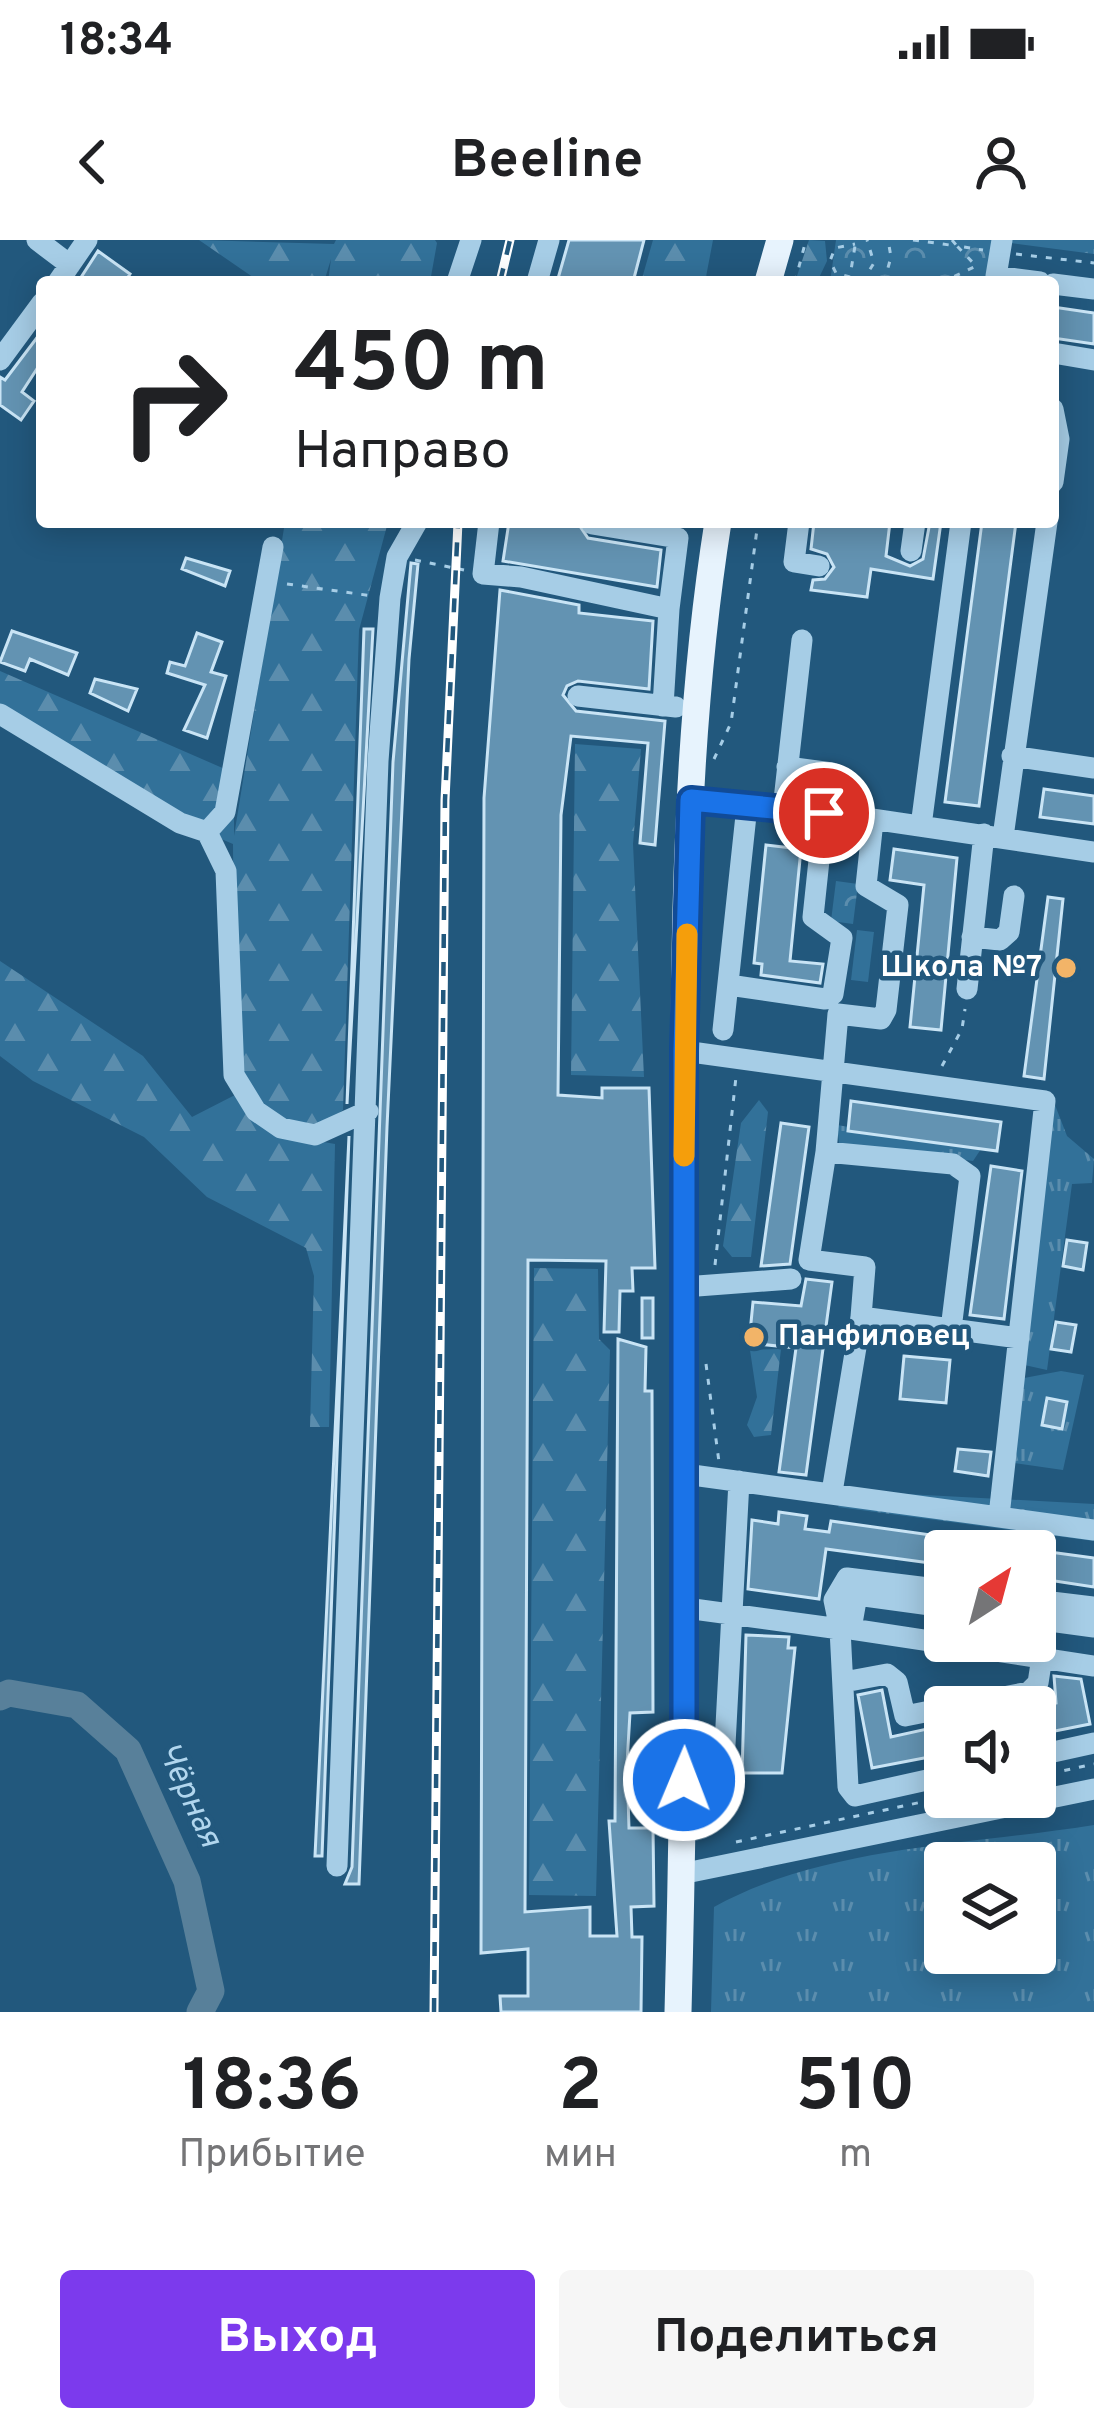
<!DOCTYPE html>
<html lang="ru">
<meta charset="utf-8">
<style>
:root{--surface:#fff;--page:#f6f6f6;--text:#202124;--muted:#757577;--accent:#7c3aed}
body{margin:0;font-family:Overpass,sans-serif;background:var(--page);color:var(--text);height:100vh;display:flex;flex-direction:column;font-size:45px;white-space:nowrap}
*{box-sizing:border-box;margin:0}
p{font-size:39px;color:var(--muted)}
.icon{flex:none;width:66px;height:66px;fill:none;stroke:currentColor;stroke-width:2;stroke-linecap:round;stroke-linejoin:round}
.map{position:relative;height:1772px;overflow:hidden}
.sheet{display:flex;flex-direction:column;background:var(--surface);flex:1}
.sheet>*{flex:none}
.guide{position:absolute;left:36px;top:36px;width:1023px;height:252px;border-radius:12px;box-shadow:0 6px 30px #0003;background:#fff;color:var(--text);overflow:hidden}
.needle{width:78px;rotate:36deg}
.buttons{position:absolute;left:924px;top:1290px;display:grid;gap:24px}
.buttons a{display:grid;place-items:center;width:132px;height:132px;border-radius:12px;background:var(--surface);box-shadow:0 6px 30px #0003;font-size:60px}
.pin{position:absolute;display:grid;place-items:center;width:102px;height:102px;color:#fff;margin:-51px;border:6px solid #fff;border-radius:50%;box-shadow:0 3px 12px #0007}
.me{position:absolute;width:132px;margin:-66px;rotate:1deg;stroke-linejoin:round;filter:drop-shadow(0 0 9px #0008)}
.turn{display:flex;align-items:center;gap:42px;height:252px;padding:0 60px;font-size:54px}
.turn .icon{width:156px;height:156px;stroke-width:2.5}
.turn b{display:block;font-size:84px;line-height:102px}
.eta{display:flex;justify-content:space-evenly;align-items:center;height:204px;text-align:center}
.eta b{font-size:72px;font-weight:700;line-height:84px}
.action{display:flex;gap:24px;margin-top:auto;padding:24px 60px}
.action a{flex:1;height:138px;border-radius:12px;background:var(--accent);color:#fff;font-size:48px;font-weight:700;line-height:138px;text-align:center}
.action a+a{background:var(--page);color:var(--text)}
.status{display:flex;justify-content:space-between;align-items:center;height:84px;padding:0 60px;background:var(--surface);direction:ltr}
.status svg{height:33px;fill:currentColor}
header{display:flex;justify-content:space-between;align-items:center;height:156px;padding:0 60px;background:var(--surface);font-size:54px;font-weight:700}
.map>svg:first-child{display:block}
</style>
<div class="status"><b>18:34</b><svg viewBox="0 0 49 12"><path d="M0 12V9h3v3zM5 12V6h3v6zM10 12V3h3v9zM15 12V0h3v12zM26 1h20v11H26zM47 4h2v5h-2z"/></svg></div>
<header><svg class="icon" aria-label="back" viewBox="0 0 24 24"><path d="M15 5l-7 7 7 7"/></svg>Beeline<svg class="icon" aria-label="person" viewBox="0 0 24 24"><circle cx="12" cy="8" r="4"/><path d="M4 21q1-7 8-7t8 7"/></svg></header>
<div class="map">
<svg width="1094" height="1772" viewBox="0 0 1094 1772">
<defs>
<pattern id="grass-tufts" width="24" height="20" patternUnits="userSpaceOnUse" patternTransform="scale(3)"><rect width="24" height="20" fill="#327199"/><path d="M3 7l-1-3M5 7V3M7 7l1-3M15 17l-1-3M17 17v-4M19 17l1-3" fill="none" stroke="#5b8dad"/></pattern>
<pattern id="forest-firs" width="22" height="20" patternUnits="userSpaceOnUse" patternTransform="scale(3)"><rect width="22" height="20" fill="#327199"/><path d="M5 1l3.5 6h-7zM16 11l3.5 6h-7z" fill="#5b8dad"/></pattern>
<pattern id="park-crowns" width="20" height="18" patternUnits="userSpaceOnUse" patternTransform="scale(3)"><rect width="20" height="18" fill="#327199"/><path d="M2 6a3 3 0 1 1 6 0M12 15a3 3 0 1 1 6 0" fill="none" stroke="#5b8dad"/></pattern>
</defs>
<rect width="100%" height="100%" fill="#22587d"/>
<path fill="url(#grass-tufts)" fill-rule="evenodd" d="M 1011,0 L 1094,0 L 1094,14 L 1011,3 Z
M 1055,865 L 1067,896 L 1094,919 L 1092,943 L 1072,944 L 1047,1130 L 1020,1124 Z
M 837,885 L 981,909 L 973,921 L 839,903 Z
M 1061,1131 L 1084,1135 L 1063,1230 L 1014,1223 L 1019,1139 Z
M 850,1251 L 1094,1264 L 1094,1301 L 838,1267 Z
M 1094,1585 L 1094,1772 L 711,1772 L 714,1667 C 824,1606 971,1605 1094,1585 ZM 1035,1623 L 1035,1713 L 945,1713 L 945,1623 Z"/>
<path fill="url(#forest-firs)" d="M 199,0 L 334,4 L 336,0 L 435,0 L 437,3 L 430,42 L 328,42 L 331,19 L 324,42 L 260,42 Z
M 653,0 L 713,0 L 705,42 L 641,42 Z
M 809,0 L 825,1 L 827,21 L 817,42 L 795,42 Z
M 285,282 L 388,282 L 359,390 L 343,870 L 308,895 L 272,893 L 335,904 L 329,1187 L 310,1187 L 314,1036 L 306,1008 L 207,957 L 144,897 L 33,841 L 0,816 L 0,721 L 143,816 L 192,877 L 235,855 L 233,604 L 198,589 L 0,471 L 0,431 L 234,533 L 234,596 Z
M 575,504 L 641,509 L 633,604 L 644,837 L 571,835 Z
M 759,860 L 768,872 L 751,1017 L 732,1017 L 723,1006 L 741,883 Z
M 534,1028 L 598,1029 L 599,1099 L 610,1110 L 596,1656 L 529,1655 Z
M 781,1109 L 771,1195 L 754,1197 L 747,1185 L 757,1157 L 750,1110 Z"/>
<path fill="url(#park-crowns)" d="M 836,0 L 992,0 L 986,42 L 830,42 Z
M 836,641 L 858,644 L 853,684 L 831,681 Z"/>
<path fill="#327199" d="M 857,690 L 874,692 L 868,742 L 851,740 Z"/>
<g fill="none" stroke-linecap="round" stroke-linejoin="round">
<path stroke="#58809a" stroke-width="27" d="M 0,1457 L 9,1453 L 77,1465 L 128,1510 L 187,1641 L 211,1751 L 200,1772"/>
</g>
<path fill="#6393b2" stroke="#c9e4f5" stroke-width="3" d="M 569,0 L 644,0 L 633,42 L 557,42 Z
M 98,11 L 130,34 L 125,42 L 78,42 Z
M 1053,67 L 1094,73 L 1094,104 L 1053,98 Z
M 42,91 L 42,121 L 22,152 L 34,161 L 21,180 L 0,165 L 0,137 L 5,140 Z
M 509,282 L 577,282 L 588,298 L 661,310 L 657,347 L 503,321 Z
M 814,282 L 890,282 L 886,316 L 910,326 L 923,319 L 930,282 L 941,282 L 933,339 L 871,329 L 867,357 L 811,350 L 813,340 L 825,339 L 834,327 L 827,314 L 811,309 Z
M 982,282 L 1016,282 L 979,566 L 945,562 Z
M 186,318 L 230,331 L 225,346 L 182,329 Z
M 411,323 L 418,324 L 409,419 L 387,887 L 359,1644 L 345,1644 L 352,1627 L 393,522 Z
M 500,350 L 579,365 L 579,373 L 653,381 L 649,449 L 578,441 L 567,446 L 563,455 L 576,471 L 665,481 L 655,605 L 640,603 L 648,503 L 571,496 L 561,575 L 558,855 L 602,858 L 602,848 L 649,848 L 655,1028 L 632,1028 L 633,1051 L 620,1051 L 619,1092 L 604,1092 L 606,1021 L 528,1020 L 525,1672 L 590,1667 L 590,1696 L 617,1696 L 609,1581 L 615,1581 L 618,1099 L 646,1107 L 645,1151 L 652,1151 L 653,1472 L 630,1473 L 627,1524 L 629,1588 L 653,1588 L 654,1666 L 631,1667 L 632,1697 L 642,1697 L 641,1772 L 501,1772 L 500,1756 L 528,1756 L 528,1709 L 481,1713 L 484,558 Z
M 364,389 L 373,389 L 347,864 Z
M 12,391 L 77,413 L 68,435 L 30,419 L 25,431 L 0,422 Z
M 197,393 L 222,402 L 211,432 L 226,436 L 207,498 L 184,490 L 205,445 L 167,433 L 170,422 L 185,426 Z
M 95,439 L 137,449 L 128,471 L 90,453 Z
M 1044,549 L 1094,556 L 1094,584 L 1040,577 Z
M 766,605 L 801,609 L 790,721 L 823,724 L 820,743 L 761,735 L 762,724 L 754,723 Z
M 894,609 L 957,618 L 941,790 L 910,787 L 924,645 L 890,640 Z
M 1048,657 L 1063,659 L 1044,839 L 1024,836 Z
M 851,861 L 1001,882 L 997,911 L 848,891 Z
M 781,883 L 809,887 L 790,1024 L 761,1026 Z
M 349,896 L 322,1616 L 315,1616 Z
M 991,926 L 1022,931 L 1004,1079 L 970,1075 Z
M 1067,1000 L 1087,1003 L 1083,1030 L 1063,1026 Z
M 806,1039 L 832,1042 L 806,1235 L 779,1232 L 796,1108 L 749,1103 L 753,1062 L 801,1066 Z
M 642,1058 L 653,1058 L 653,1098 L 642,1098 Z
M 1056,1082 L 1076,1085 L 1071,1112 L 1051,1109 Z
M 904,1116 L 950,1120 L 946,1163 L 900,1159 Z
M 1047,1158 L 1067,1162 L 1062,1189 L 1042,1185 Z
M 958,1209 L 991,1212 L 988,1236 L 955,1231 Z
M 779,1272 L 807,1276 L 805,1289 L 829,1292 L 831,1281 L 995,1304 L 994,1311 L 945,1311 L 945,1325 L 826,1309 L 819,1359 L 748,1349 L 752,1280 L 778,1284 Z
M 1035,1310 L 1094,1318 L 1094,1347 L 1035,1338 Z
M 746,1395 L 789,1397 L 788,1408 L 795,1408 L 782,1533 L 742,1533 Z
M 1054,1436 L 1081,1439 L 1090,1484 L 1035,1495 L 1035,1467 L 1056,1463 Z
M 882,1450 L 891,1497 L 945,1485 L 945,1514 L 872,1528 L 858,1455 Z"/>
<g fill="none" stroke-linecap="round" stroke-linejoin="round">
<path stroke="#a6cde6" stroke-width="3" stroke-dasharray="6 9" stroke-linecap="butt" d="M 913,0 L 957,6 L 976,26 L 943,42
M 952,0 L 957,6 L 983,10
M 1016,14 L 1094,23
M 850,37 L 836,33 L 830,21 L 835,8 L 855,4
M 795,42 L 806,0
M 849,42 L 856,0
M 862,42 L 874,23 L 867,0
M 884,42 L 891,17 L 888,0
M 415,320 L 464,330
M 287,344 L 373,356
M 714,519 L 731,483 L 758,282
M 942,826 L 962,789 L 965,769
M 715,1025 L 736,837
M 706,1124 L 719,1222
M 1035,1537 L 1094,1524
M 736,1602 L 945,1557"/>
<path stroke="#a6cde6" stroke-width="21" d="M 37,0 L 70,25
M 1002,0 L 996,36 L 1040,42
M 58,42 L 87,0
M 457,42 L 471,0
M 537,42 L 549,0
M 1053,44 L 1094,49
M 1053,113 L 1094,120
M 0,120 L 42,63
M 1053,169 L 1059,199 L 1053,242
M 489,282 L 483,334 L 521,337 L 669,369 L 663,466
M 799,282 L 794,322 L 819,326
M 592,284 L 678,298 L 669,369
M 911,311 L 915,282
M 578,456 L 676,467
M 0,474 L 180,583 L 207,592 L 225,572 L 273,307
M 1012,516 L 1094,528
M 787,527 L 832,533
M 691,560 L 845,575 L 1094,612
M 783,569 L 802,400
M 873,581 L 866,646 L 898,665 L 886,770 L 881,779 L 838,774 L 826,912 L 953,924 L 970,936 L 951,1089
M 921,586 L 961,282
M 207,592 L 226,631 L 234,835 L 256,871 L 281,888 L 315,895 L 368,871
M 1003,597 L 1047,282
M 972,697 L 1000,700 L 1009,692 L 1014,656
M 729,745 L 825,759 L 833,754 L 842,698 L 813,677 L 824,573
M 967,749 L 984,594
M 723,790 L 747,566
M 684,811 L 1045,861 L 999,1276
M 826,912 L 809,1020 L 865,1027 L 861,1077
M 684,1047 L 791,1039
M 685,1234 L 1094,1290
M 832,1252 L 861,1077 L 1019,1098
M 1035,1360 L 1094,1367
M 945,1367 L 857,1355 L 851,1389 L 840,1389 L 848,1547 L 855,1556 L 945,1536
M 686,1368 L 840,1389 L 834,1360 L 847,1338 L 945,1350
M 1035,1379 L 1094,1387
M 851,1389 L 1094,1426
M 844,1442 L 887,1434 L 897,1442 L 905,1476 L 945,1468
M 952,1467 L 1029,1452 L 1038,1443 L 1042,1417
M 1035,1516 L 1094,1503
M 683,1583 L 700,1567 L 722,1561 L 739,1241
M 337,1626 L 378,521 L 390,358 L 397,317 L 417,282
M 681,1634 L 1094,1549"/>
<path stroke="#e7f3fd" stroke-width="27" d="M 768,42 L 780,0
M 678,1772 C 685,1517 685,1263 684,1008 C 684,766 680,522 718,282"/>
<g stroke="#fff" stroke-width="9">
<path id="rail" d="M 500,42 L 510,0
M 434,1772 L 445,560 L 458,282"/>
</g>
<use href="#rail" stroke="#22587d" stroke-width="4.5" stroke-dasharray="14" stroke-linecap="butt"/>
</g>
<g fill="none" stroke-linecap="round" stroke-linejoin="round">
<g stroke="#114b97" stroke-width="30">
<path id="route" d="M 684,1540 L 684,811 L 691,560 L 824,573"/>
</g>
<use href="#route" stroke="#1a73e8" stroke-width="21"/>
<path stroke="#f59e0b" stroke-width="21" d="M 684,916 L 687,694"/>
</g>
<g fill="#f2b468" stroke="#22587d" stroke-width="4.5">
<circle cx="1066" cy="728" r="12"/>
<circle cx="754" cy="1097" r="12"/>
</g>
<g text-anchor="middle" dominant-baseline="central" stroke-width="9" stroke-linejoin="round" paint-order="stroke">
<g font-size="30" font-weight="bold" fill="#fff" stroke="#22587d" text-anchor="end">
<text x="1042" y="728">Школа №7</text>
<text x="778" y="1097" text-anchor="start">Панфиловец</text>
</g>
<g font-size="33" font-style="italic" fill="#b1d6ee" stroke="#22587d">
<text transform="translate(188 1556) rotate(65)">Чёрная</text>
</g>
</g>
</svg>
<div class="buttons">
<a><svg class="needle" viewBox="-14 -14 28 28"><path d="M0-13l5 13h-10z" fill="#e53935"/><path d="M0 13l5-13h-10z" fill="#757577"/></svg></a>
<a><svg class="icon" aria-label="sound" viewBox="0 0 24 24"><path d="M4 9h4l5-4v14l-5-4H4zM17 9q2 3 0 6"/></svg></a>
<a><svg class="icon" aria-label="layers" viewBox="0 0 24 24"><path d="M12 4l9 5-9 5-9-5zM3 14l9 5 9-5"/></svg></a>
</div>
<div class="pin" style="left:824px;top:573px;background:#d93025"><svg class="icon" aria-label="arrive" viewBox="0 0 24 24"><path d="M6 21V4h12l-3 4 3 4H6"/></svg></div>
<svg class="me" style="left:684px;top:1540px" viewBox="-20 -20 40 40"><circle r="17" fill="#1a73e8" stroke="#fff" stroke-width="3"/><path d="M0-11L8 9 0 5-8 9z" fill="#fff"/></svg>
<div class="guide">
<div class="turn"><svg class="icon" aria-label="right" viewBox="0 0 24 24"><path d="M7 20v-9h11M14 6l5 5-5 5"/></svg><div><b>450 m</b>Направо</div></div>
</div>
</div>
<section class="sheet">
<div class="eta">
<div><b>18:36</b><p>Прибытие</p></div>
<div><b>2</b><p>мин</p></div>
<div><b>510</b><p>m</p></div>
</div>
<div class="action"><a>Выход</a><a>Поделиться</a></div>
</section>
